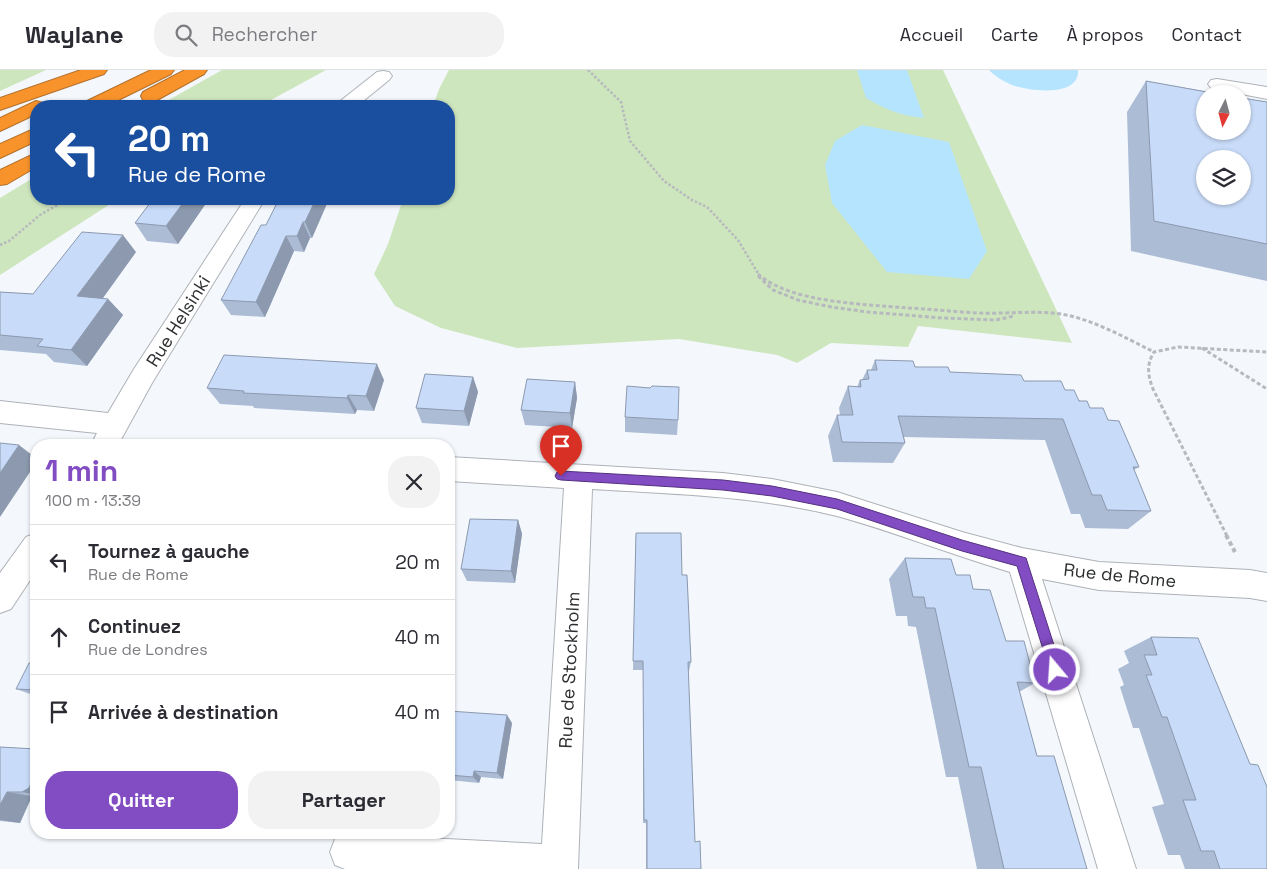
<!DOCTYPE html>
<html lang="fr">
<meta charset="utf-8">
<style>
:root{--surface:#fff;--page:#f2f2f3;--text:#2b2b33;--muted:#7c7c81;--line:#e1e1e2;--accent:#824cc3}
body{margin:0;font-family:"Space Grotesk",sans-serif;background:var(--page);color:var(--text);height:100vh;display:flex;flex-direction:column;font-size:19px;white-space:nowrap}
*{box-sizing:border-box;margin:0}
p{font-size:16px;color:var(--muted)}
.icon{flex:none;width:28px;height:28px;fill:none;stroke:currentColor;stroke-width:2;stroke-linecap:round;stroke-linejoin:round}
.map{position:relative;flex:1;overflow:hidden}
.details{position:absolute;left:30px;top:369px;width:425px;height:400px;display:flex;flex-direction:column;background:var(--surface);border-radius:20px;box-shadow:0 1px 4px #0004}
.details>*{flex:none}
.hud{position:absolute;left:30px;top:30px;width:425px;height:105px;border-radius:20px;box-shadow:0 1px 4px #0004;background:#1a4fa0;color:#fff;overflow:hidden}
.needle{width:32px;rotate:186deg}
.fabs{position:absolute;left:1196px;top:15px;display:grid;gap:10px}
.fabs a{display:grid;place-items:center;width:55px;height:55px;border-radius:50%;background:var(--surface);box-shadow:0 1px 4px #0004;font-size:25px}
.pin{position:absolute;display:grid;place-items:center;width:42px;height:42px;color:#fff;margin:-51px -21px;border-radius:50% 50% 50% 0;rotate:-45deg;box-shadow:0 0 5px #0007}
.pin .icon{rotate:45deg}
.me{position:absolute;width:55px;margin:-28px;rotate:342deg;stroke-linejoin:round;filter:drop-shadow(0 0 4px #0008)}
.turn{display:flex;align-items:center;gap:18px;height:105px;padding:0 15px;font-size:22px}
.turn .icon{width:65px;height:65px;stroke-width:2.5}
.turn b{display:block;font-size:35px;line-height:42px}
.round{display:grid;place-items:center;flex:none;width:52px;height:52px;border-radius:20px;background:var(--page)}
.headline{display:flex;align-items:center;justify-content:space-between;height:85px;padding:0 15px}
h1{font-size:30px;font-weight:700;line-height:38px;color:var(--accent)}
.cta{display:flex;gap:10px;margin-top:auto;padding:10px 15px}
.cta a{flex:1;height:58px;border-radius:20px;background:var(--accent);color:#fff;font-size:20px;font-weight:700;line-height:58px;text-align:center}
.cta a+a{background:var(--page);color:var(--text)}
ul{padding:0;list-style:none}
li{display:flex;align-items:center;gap:15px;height:75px;padding:0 15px;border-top:1px solid var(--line)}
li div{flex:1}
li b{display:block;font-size:19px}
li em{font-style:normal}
header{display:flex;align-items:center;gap:30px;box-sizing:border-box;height:70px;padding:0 25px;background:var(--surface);border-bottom:1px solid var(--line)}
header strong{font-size:24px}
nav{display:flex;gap:28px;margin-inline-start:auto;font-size:18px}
.search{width:350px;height:45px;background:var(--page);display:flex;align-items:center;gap:12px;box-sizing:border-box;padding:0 18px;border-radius:20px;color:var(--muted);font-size:19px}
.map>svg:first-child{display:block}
</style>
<header>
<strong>Waylane</strong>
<div class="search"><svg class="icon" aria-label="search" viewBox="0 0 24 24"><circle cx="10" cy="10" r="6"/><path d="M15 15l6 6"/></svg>Rechercher</div>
<nav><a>Accueil</a><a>Carte</a><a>À propos</a><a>Contact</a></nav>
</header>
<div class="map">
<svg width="1267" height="799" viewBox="0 0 1267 799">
<rect width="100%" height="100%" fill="#f4f8fd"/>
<path fill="#cee6be" d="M 0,0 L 46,0 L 0,21 Z
M 222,0 L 326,0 L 260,36 L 158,36 Z
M 449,0 L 943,0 L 1072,273 L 918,256 L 908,277 L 831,273 L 797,293 L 777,285 L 679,269 L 517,278 L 441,258 L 395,236 L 374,204 L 388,174 L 403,129 L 449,129 L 449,36 L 433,36 L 439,19 Z
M 36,106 L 36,129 L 118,129 L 0,205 L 0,128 Z"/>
<path fill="#b5e4fe" d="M 857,0 L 907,0 L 924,48 C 901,46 885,39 866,28 Z
M 989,0 L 1078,0 C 1080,28 1028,21 1012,15 C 1003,11 996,7 989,0 Z
M 862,55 L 949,72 L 987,181 L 969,209 L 887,202 L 832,133 L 825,95 L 835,71 Z"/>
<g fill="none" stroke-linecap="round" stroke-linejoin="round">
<g stroke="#aeb2b7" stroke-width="2">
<path id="minor" d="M 383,1 L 389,2 L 392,6 L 389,10 L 357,36 L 337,36 L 339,32 L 377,2 Z
M 1217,9 L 1267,17 L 1267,29 L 1211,18 L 1208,14 L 1211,10 Z
M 245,129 L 265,129 L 152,313 L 118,375 L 91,375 L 97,363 L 0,353 L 0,331 L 108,343 L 134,299 Z
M 449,387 L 723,403 L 772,409 L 837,422 L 962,462 L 1022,478 L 1099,492 L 1250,500 L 1267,503 L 1267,531 L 1250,528 L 1099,520 L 1042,509 L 1136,799 L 1098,799 L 1010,502 C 952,485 895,462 837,446 C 757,426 674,424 592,419 L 578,799 L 345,799 L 335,795 L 330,782 L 335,769 L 348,764 L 542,774 L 564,418 L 449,411 Z
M 36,463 L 36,501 L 11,539 L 0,543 L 0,503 L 26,467 Z"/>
</g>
<g stroke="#b1702d" stroke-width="2">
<path id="highway" d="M 81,0 L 107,0 L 104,4 L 0,40 L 0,28 Z
M 151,0 L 174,0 L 171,4 L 106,36 L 83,36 L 85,32 Z
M 185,0 L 207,0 L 204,4 L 157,30 L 150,32 L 143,30 L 141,26 L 143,22 Z
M 36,31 L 43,33 L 45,36 L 36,36 L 36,44 L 0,61 L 0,48 Z
M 36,58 L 36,71 L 0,88 L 0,74 Z
M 36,83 L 36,97 L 7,114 L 0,115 L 0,100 Z"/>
</g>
<path stroke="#b6b9bd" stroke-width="2.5" stroke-dasharray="2.5 2" stroke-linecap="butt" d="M 588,0 L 621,32 L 630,71 L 664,111 L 692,130 L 707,137 L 738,170 L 759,205
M 0,175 L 9,171 L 40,145 L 68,129"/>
<path stroke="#b6b9bd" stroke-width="3" stroke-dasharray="4 2.5" stroke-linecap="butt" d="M 758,204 C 790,233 865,234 907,238 C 931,239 955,242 979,243 C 1003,244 1028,241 1052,243 C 1085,245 1124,267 1154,282
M 758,206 L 773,220 L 798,230 L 831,237 L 868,242 L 942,248 L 996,250 L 1014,246
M 1202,278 L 1267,319
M 1227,466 L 1153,319 C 1148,306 1146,295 1154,282 L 1178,277 L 1267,282"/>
<path stroke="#b6b9bd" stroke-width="4" stroke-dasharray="4.5 3" stroke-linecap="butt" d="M 1226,465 L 1235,482"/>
<use href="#minor" fill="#fff" fill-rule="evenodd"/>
<use href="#highway" fill="#f8932b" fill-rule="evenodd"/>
</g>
<path fill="#acbcd5" d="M 1146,11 L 1267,32 L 1267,211 L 1131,181 L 1127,42 Z
M 153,129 L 209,129 L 178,174 L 147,171 L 135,153 Z
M 279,129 L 329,129 L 312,168 L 310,168 L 304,182 L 294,181 L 265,247 L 231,245 L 221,230 L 266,155 Z
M 136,182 L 103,228 L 108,229 L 123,245 L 87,296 L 54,292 L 46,284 L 0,280 L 0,222 L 33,224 Z
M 875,290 L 950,302 L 1024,311 L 1065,320 L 1108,350 L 1139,397 L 1134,400 L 1151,441 L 1128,459 L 1085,458 L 1080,444 L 1071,444 L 1045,370 L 904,367 L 905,373 L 893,393 L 833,392 L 828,366 L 837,345 L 840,345 L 839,338 L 848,316 L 857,317 L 860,310 L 862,310 L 867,300 L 871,300 Z
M 473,307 L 478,322 L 469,356 L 422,353 L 416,338 Z
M 384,310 L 374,341 L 357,340 L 355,344 L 254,338 L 253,336 L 220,334 L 207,318 Z
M 575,312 L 577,328 L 572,358 L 525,355 L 521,340 Z
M 625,347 L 678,350 L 677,365 L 625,362 Z
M 518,450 L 522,464 L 515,513 L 467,511 L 461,499 Z
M 636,463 L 682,505 L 691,592 L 689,601 L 688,601 L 695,772 L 701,799 L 646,799 L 646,753 L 643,753 L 643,600 L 633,600 Z
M 905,488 L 956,505 L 973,519 L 1006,571 L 1035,613 L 1019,622 L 1037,686 L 1087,799 L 977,799 L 958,707 L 946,707 L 916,557 L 908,556 L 907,546 L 896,546 L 889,509 Z
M 1151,567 L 1267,799 L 1185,799 L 1180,785 L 1168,785 L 1152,737 L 1164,734 L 1139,658 L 1133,658 L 1120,617 L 1124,615 L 1118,599 L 1129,593 L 1124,581 Z
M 36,592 L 36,626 L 16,619 Z
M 449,641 L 512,653 L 503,709 L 481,707 L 479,713 L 449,710 Z
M 0,677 L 36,679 L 36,727 L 32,726 L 20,753 L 0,751 Z"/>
<path fill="#8c99ae" d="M 186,129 L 209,129 L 178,174 L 166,156 Z
M 316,129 L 329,129 L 312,168 L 305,152 Z
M 303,152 L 310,168 L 304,182 L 297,166 Z
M 123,165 L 136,182 L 92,243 L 77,226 Z
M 286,166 L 294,181 L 265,247 L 256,232 Z
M 108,229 L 123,245 L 87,296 L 71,280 Z
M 377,294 L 384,310 L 374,341 L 366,326 Z
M 473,307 L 478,322 L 469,356 L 464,341 Z
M 575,312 L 577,328 L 572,358 L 570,343 Z
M 348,325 L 357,340 L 355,344 L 347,328 Z
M 19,375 L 36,388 L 36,393 L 0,447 L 0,403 Z
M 518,450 L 522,464 L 515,513 L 511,501 Z
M 507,645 L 512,653 L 503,709 L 497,703 Z
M 474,701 L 481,707 L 479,713 L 473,707 Z
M 36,703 L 36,725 L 22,722 Z
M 7,722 L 32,726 L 20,753 L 0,750 L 0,735 Z"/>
<path fill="#c8dbf8" stroke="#8c99ae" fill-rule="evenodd" d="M 1146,11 L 1218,24 L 1205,24 L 1205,61 L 1242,61 L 1242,28 L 1267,32 L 1267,174 L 1154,151 ZM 1205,89 L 1242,89 L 1242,126 L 1205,126 Z
M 153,129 L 186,129 L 166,156 L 135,153 Z
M 279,129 L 316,129 L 305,152 L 303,152 L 297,166 L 286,166 L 256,232 L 221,230 L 261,155 L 266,155 Z
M 82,162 L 123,165 L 77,226 L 108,229 L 71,280 L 37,276 L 43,269 L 0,265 L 0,222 L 33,224 Z
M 224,285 L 377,294 L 366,326 L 348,325 L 347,328 L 243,323 L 244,321 L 207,318 Z
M 875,290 L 913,291 L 915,297 L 948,297 L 950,302 L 1021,305 L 1024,311 L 1061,311 L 1065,320 L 1074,320 L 1079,331 L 1087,331 L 1090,338 L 1103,338 L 1108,350 L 1119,351 L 1139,397 L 1133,397 L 1151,441 L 1107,440 L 1101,425 L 1092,425 L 1063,349 L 898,346 L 905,373 L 842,372 L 837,345 L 853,345 L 848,316 L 861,317 L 860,310 L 869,309 L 867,300 L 877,300 Z
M 425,304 L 473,307 L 464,341 L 416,338 Z
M 527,309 L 575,312 L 570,343 L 521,340 Z
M 627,316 L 650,318 L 652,316 L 679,317 L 678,350 L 625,347 Z
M 0,373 L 19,375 L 0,403 Z
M 470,449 L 518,450 L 511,501 L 461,499 Z
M 636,463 L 681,463 L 682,505 L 687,505 L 691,592 L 688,592 L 695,772 L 700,771 L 701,799 L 647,799 L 647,750 L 644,750 L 643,591 L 633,591 Z
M 905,488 L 951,489 L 956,505 L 970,505 L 973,519 L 990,520 L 1006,571 L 1024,571 L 1035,613 L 1017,612 L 1037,686 L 1054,686 L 1087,799 L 1004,799 L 981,697 L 969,697 L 935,538 L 926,538 L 924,527 L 913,527 Z
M 1151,567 L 1198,568 L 1250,694 L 1258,695 L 1267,717 L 1267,799 L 1220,799 L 1214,781 L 1201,781 L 1183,730 L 1196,730 L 1167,647 L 1162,647 L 1146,605 L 1152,605 L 1144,585 L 1157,585 Z
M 36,592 L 36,620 L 16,619 L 29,593 L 36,593 Z
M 449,641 L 507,645 L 497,703 L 474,701 L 473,707 L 449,705 Z
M 0,677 L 36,679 L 36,703 L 29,718 L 22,722 L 7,722 L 0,735 Z"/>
<path fill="#824cc3" stroke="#54317f" d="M 561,401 L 723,410 L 772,416 L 837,429 L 962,470 L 1026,488 L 1062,600 L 1060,605 L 1055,607 L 1051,605 L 1017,496 L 962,481 L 837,439 L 772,426 L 723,420 L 561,410 L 557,409 L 555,406 L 557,402 Z"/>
<g text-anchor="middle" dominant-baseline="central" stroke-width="4" stroke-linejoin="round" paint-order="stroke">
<g font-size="18" fill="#2c2e30" stroke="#fff">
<text transform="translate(178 251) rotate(-58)">Rue Helsinki</text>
<text transform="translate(1120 505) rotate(6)">Rue de Rome</text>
<text transform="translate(569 600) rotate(-87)">Rue de Stockholm</text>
</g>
</g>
</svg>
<div class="fabs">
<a><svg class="needle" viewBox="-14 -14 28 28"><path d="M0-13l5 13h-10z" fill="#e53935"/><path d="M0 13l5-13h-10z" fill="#7c7c81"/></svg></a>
<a><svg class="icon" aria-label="layers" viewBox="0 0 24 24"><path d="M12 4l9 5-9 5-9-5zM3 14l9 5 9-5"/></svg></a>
</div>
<div class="pin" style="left:561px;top:406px;background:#d93025"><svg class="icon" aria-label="arrive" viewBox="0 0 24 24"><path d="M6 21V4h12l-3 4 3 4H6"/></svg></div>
<svg class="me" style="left:1055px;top:600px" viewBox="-20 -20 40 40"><circle r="17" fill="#824cc3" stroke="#fff" stroke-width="3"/><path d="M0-11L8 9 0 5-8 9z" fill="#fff"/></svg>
<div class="hud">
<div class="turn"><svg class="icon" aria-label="left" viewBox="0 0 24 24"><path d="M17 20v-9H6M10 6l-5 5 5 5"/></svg><div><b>20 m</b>Rue de Rome</div></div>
</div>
<section class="details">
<div class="headline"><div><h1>1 min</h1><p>100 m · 13:39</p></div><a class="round"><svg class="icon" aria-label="close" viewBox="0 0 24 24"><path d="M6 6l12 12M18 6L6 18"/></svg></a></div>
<ul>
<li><svg class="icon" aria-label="left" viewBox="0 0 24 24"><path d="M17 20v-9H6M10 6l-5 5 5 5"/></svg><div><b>Tournez à gauche</b><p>Rue de Rome</p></div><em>20 m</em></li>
<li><svg class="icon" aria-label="ahead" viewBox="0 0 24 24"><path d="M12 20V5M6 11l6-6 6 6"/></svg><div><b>Continuez</b><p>Rue de Londres</p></div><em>40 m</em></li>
<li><svg class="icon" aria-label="arrive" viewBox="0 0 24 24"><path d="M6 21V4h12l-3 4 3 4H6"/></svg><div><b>Arrivée à destination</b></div><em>40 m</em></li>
</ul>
<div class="cta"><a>Quitter</a><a>Partager</a></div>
</section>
</div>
